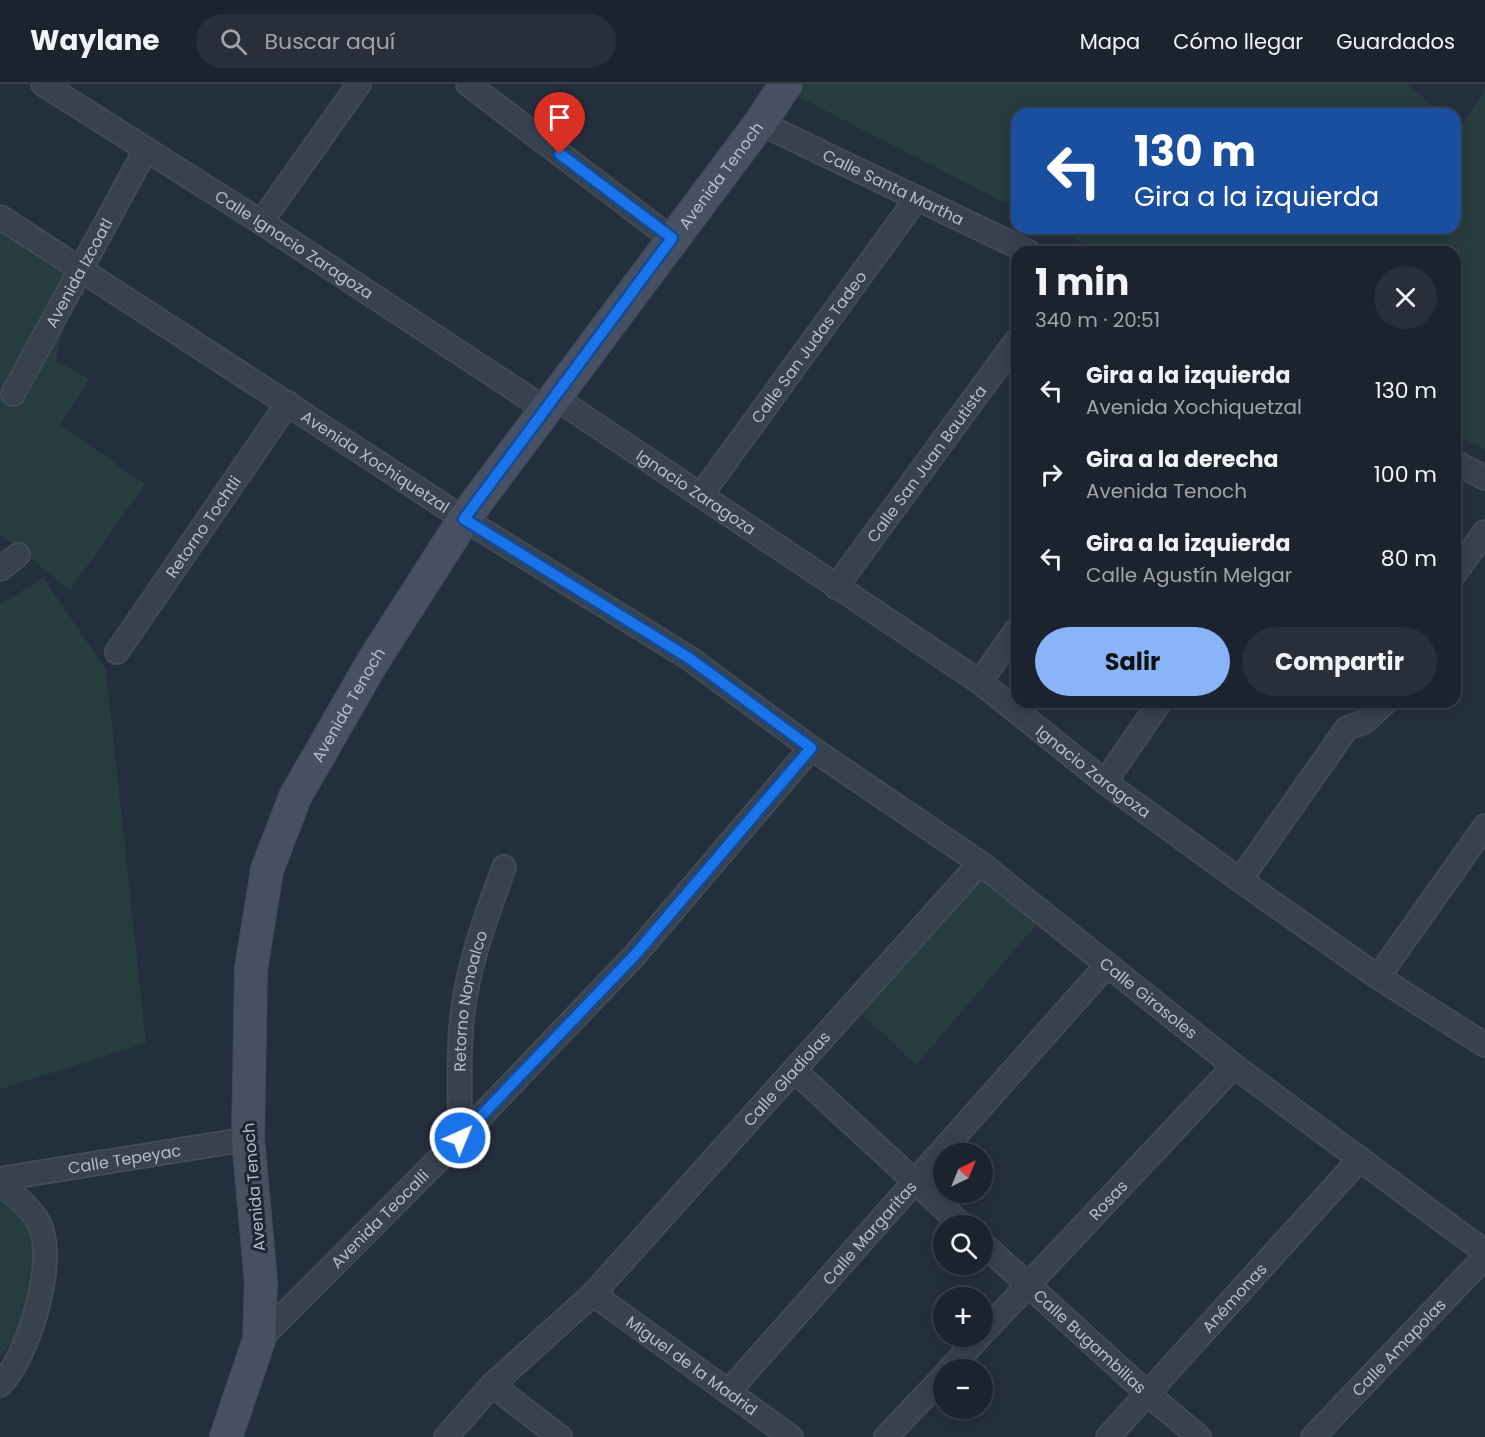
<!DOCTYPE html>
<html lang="es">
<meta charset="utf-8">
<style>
:root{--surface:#1b232e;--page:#282f3a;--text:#f1f3f6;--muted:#a0a4aa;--line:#39404a;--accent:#8ab4f8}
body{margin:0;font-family:Poppins,sans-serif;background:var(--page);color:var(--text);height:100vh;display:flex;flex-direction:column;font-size:22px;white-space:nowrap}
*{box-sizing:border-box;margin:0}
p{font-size:20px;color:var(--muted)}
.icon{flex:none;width:33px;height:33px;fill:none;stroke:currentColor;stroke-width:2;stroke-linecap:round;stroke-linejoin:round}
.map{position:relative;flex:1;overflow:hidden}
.side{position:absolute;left:1011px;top:162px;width:450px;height:462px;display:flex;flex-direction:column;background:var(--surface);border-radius:18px;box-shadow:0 3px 15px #0003,0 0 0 2px var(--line)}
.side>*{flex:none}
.hud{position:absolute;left:1011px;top:24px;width:450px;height:126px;border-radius:18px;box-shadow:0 3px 15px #0003,0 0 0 2px var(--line);background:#1a4fa0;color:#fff;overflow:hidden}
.needle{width:39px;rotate:43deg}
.tools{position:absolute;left:933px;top:1059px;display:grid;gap:12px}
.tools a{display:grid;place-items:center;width:60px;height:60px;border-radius:50%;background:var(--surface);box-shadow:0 3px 15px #0003,0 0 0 2px var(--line);font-size:30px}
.pin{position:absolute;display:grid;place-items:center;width:51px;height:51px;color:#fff;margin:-62px -26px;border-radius:50% 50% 50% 0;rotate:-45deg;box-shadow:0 0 6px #0007}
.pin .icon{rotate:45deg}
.me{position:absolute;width:66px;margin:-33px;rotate:44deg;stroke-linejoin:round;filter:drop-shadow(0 0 4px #0008)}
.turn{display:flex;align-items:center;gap:21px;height:126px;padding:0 24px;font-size:27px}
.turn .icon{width:78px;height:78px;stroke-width:2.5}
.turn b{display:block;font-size:42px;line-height:51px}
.round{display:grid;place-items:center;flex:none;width:63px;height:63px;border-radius:32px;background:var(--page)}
.summary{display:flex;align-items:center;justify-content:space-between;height:102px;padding:0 24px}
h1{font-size:36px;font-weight:700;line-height:45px}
.action{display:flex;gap:12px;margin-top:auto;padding:12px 24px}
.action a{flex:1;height:69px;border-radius:36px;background:var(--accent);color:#111;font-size:24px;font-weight:700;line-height:69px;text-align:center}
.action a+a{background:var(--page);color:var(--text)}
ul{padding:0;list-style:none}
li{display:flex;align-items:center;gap:18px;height:84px;padding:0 24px}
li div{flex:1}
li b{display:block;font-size:22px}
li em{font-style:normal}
header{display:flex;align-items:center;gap:36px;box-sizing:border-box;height:84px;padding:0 30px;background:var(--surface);border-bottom:2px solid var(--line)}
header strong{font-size:28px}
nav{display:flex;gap:33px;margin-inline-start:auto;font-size:21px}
.search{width:420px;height:54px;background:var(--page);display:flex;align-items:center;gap:15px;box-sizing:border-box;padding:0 21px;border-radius:33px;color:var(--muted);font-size:22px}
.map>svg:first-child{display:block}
</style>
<header>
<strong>Waylane</strong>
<div class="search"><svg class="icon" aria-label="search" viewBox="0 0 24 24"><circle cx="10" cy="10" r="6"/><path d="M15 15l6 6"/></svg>Buscar aquí</div>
<nav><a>Mapa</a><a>Cómo llegar</a><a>Guardados</a></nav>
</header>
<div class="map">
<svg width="1485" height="1353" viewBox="0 0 1485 1353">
<rect width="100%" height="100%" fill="#242f3e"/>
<path fill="#263c3f" d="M 801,0 L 1407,0 L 1442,30 L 1017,30 L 1017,125 L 793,10 Z
M 1485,6 L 1485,366 L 1455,350 L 1455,168 L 1100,168 L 1054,144 L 1455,144 L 1455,41 L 1459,45 Z
M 0,136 L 75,182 L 56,277 L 89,295 L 60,341 L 145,400 L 70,506 L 0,450 Z
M 43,493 L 106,586 L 146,959 L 0,1005 L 0,521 Z
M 980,783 L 1042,834 L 916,981 L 854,923 Z
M 0,1114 L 32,1139 L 39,1203 L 18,1249 L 0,1273 Z"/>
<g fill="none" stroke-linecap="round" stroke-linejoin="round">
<g stroke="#414a57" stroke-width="26">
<g id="street">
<path id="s1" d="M 43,0 L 261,138 L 545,325"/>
<path d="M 468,0 L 672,155"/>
<path id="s2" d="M 760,39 L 1029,168"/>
<path id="s3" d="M 0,133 L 464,435 L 689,574 L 811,664 L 980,779 L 1234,982 L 1485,1168"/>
<path d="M 261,138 L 359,0"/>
<path id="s4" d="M 13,310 L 145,67"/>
<path id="s5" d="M 554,313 L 980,598 L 1105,698 L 1240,796 L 1378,893 L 1485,961"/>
<path d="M 1455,378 L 1485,394"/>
<path id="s6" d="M 701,411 L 917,114"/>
<path d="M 0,485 L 18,471"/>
<path d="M 1455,489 L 1485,448"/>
<path id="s7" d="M 836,503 L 1017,256"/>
<path id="s8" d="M 117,568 L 288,319"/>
<path d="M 980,598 L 1017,545"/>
<path d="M 1105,698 L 1160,618"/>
<path d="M 1240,796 L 1347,644 L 1364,638 L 1386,618"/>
<path d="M 1378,893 L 1485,742"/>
<path d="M 795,987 L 963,1142"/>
<path id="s9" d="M 460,1054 C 460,1007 457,952 466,907 C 474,864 490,823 504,783"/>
<path id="s10" d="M 0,1095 L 248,1055"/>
<path d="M 0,1099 C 14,1111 30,1123 39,1139 C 58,1176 28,1274 0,1301"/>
<path id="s11" d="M 982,1159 L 1148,1310 L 1199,1353"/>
<path id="s12" d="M 593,1210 L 791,1353"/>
<path id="s13" d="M 982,1250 L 1234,982"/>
<path id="s14" d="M 259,1256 L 460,1054 L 634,872 L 811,664"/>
<path d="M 949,1286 L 980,1252"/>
<path d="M 492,1301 L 560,1353"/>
<path id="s15" d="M 728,1308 L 1107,881"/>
<path id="s16" d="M 446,1353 L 492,1301 L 593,1210 L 980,779"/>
<path d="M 886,1353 L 944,1292"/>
<path id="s17" d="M 1108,1353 L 1360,1075"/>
<path id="s18" d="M 1313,1353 L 1485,1173"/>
</g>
</g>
<g stroke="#414a57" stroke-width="34">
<g id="secondary">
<path id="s19" d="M 226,1353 L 259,1256 L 261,1198 L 248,1055 L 251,885 L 267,786 L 295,713 L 372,579 L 464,435 L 760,39 L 786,0"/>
</g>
</g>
<use href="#street" stroke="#38414e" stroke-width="22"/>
<use href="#secondary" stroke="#465061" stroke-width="32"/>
</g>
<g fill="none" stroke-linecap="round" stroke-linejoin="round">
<g stroke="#114b97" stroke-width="15">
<path id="route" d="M 460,1054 L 634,872 L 811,664 L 689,574 L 464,435 L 672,154 L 560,70"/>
</g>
<use href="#route" stroke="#1a73e8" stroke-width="10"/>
</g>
<g text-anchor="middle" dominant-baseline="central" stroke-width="6" stroke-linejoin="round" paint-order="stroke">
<g font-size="16" fill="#b4bcc9" stroke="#1d2633">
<text stroke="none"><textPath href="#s19" startOffset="1407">Avenida Tenoch</textPath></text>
<text stroke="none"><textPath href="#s2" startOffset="148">Calle Santa Martha</textPath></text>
<text stroke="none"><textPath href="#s1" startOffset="298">Calle Ignacio Zaragoza</textPath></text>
<text stroke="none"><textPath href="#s4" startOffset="138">Avenida Izcoatl</textPath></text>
<text stroke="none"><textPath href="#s6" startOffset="183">Calle San Judas Tadeo</textPath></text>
<text stroke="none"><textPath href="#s3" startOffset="448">Avenida Xochiquetzal</textPath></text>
<text stroke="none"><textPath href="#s7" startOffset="153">Calle San Juan Bautista</textPath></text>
<text stroke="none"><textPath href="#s5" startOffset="171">Ignacio Zaragoza</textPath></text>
<text stroke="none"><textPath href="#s8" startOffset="152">Retorno Tochtli</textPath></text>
<text stroke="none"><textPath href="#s19" startOffset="759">Avenida Tenoch</textPath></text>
<text stroke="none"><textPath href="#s5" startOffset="657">Ignacio Zaragoza</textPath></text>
<text stroke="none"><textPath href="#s3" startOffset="1390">Calle Girasoles</textPath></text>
<text stroke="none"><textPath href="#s9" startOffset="138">Retorno Nonoalco</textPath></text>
<text stroke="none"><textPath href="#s16" startOffset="495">Calle Gladiolas</textPath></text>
<text stroke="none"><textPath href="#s10" startOffset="126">Calle Tepeyac</textPath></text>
<text transform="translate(254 1103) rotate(-95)">Avenida Tenoch</text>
<text stroke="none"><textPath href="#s13" startOffset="184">Rosas</textPath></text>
<text stroke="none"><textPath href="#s14" startOffset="171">Avenida Teocalli</textPath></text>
<text stroke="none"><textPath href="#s15" startOffset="213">Calle Margaritas</textPath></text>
<text stroke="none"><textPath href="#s17" startOffset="188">Anémonas</textPath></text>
<text stroke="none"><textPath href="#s11" startOffset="146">Calle Bugambilias</textPath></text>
<text stroke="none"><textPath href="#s18" startOffset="124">Calle Amapolas</textPath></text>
<text stroke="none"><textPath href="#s12" startOffset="122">Miguel de la Madrid</textPath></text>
</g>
</g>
</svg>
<div class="tools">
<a><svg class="needle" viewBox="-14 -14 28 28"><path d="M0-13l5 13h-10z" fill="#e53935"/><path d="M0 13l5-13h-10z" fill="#a0a4aa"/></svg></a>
<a><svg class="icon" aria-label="search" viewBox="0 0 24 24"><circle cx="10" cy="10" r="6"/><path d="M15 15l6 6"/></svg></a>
<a>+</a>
<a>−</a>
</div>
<div class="pin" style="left:560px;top:70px;background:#d93025"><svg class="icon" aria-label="arrive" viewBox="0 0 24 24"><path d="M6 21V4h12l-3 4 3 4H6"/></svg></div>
<svg class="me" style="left:460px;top:1054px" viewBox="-20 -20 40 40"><circle r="17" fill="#1a73e8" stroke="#fff" stroke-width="3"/><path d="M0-11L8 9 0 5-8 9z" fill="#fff"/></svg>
<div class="hud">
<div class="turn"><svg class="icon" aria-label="left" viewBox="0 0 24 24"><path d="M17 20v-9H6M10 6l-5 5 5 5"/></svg><div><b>130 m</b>Gira a la izquierda</div></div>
</div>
<section class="side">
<div class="summary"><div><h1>1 min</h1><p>340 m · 20:51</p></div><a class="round"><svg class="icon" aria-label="close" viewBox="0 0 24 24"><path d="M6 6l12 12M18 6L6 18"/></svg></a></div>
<ul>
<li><svg class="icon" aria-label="left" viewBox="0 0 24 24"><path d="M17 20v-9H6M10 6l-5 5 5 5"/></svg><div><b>Gira a la izquierda</b><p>Avenida Xochiquetzal</p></div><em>130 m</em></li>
<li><svg class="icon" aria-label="right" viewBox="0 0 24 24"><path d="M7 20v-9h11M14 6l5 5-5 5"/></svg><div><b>Gira a la derecha</b><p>Avenida Tenoch</p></div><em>100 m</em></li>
<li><svg class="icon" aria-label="left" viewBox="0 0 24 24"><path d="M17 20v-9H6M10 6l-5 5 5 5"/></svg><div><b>Gira a la izquierda</b><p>Calle Agustín Melgar</p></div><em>80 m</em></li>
</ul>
<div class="action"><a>Salir</a><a>Compartir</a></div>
</section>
</div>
